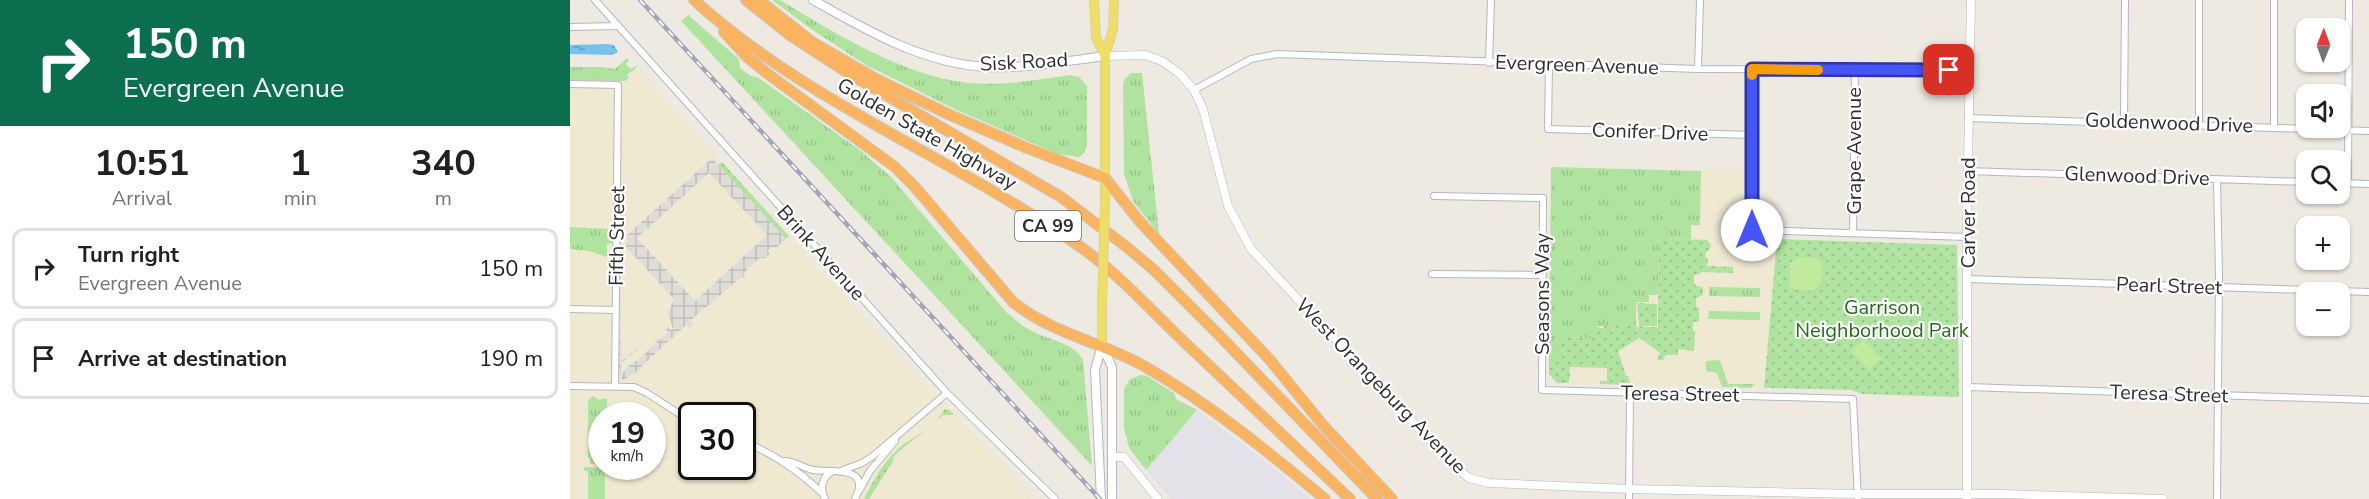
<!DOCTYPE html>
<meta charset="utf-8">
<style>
:root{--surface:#fff;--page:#f2f2f2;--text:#202124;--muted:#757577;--line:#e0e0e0}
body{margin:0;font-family:"Nunito Sans",sans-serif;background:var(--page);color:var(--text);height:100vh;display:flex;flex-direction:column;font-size:22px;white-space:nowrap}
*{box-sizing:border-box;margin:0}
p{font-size:20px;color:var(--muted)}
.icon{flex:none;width:33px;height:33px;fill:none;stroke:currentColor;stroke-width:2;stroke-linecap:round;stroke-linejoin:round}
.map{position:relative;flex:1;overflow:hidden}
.details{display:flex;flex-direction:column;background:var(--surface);width:570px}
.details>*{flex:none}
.hud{background:#0b6e4f;color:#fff;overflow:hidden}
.needle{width:39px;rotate:1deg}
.tools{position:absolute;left:1726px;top:18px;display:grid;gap:12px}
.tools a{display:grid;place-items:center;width:54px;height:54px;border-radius:12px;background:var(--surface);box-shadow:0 2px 4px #0004;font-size:30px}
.speed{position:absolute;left:18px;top:402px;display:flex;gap:12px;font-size:30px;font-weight:700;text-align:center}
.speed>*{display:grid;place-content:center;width:78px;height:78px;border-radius:50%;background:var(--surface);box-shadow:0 2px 4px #0004;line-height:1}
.speed small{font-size:15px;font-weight:400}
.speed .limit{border:3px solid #111;border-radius:9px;background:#fff;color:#111}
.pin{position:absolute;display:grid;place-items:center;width:51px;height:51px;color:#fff;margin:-26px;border-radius:12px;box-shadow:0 3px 9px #0006}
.me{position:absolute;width:66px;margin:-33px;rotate:0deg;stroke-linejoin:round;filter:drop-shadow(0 0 4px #0008)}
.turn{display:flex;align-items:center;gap:21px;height:126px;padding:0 24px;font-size:27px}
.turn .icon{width:78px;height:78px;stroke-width:2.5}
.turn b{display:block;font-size:42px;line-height:51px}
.eta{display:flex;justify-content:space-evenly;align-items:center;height:102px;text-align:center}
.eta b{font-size:36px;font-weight:700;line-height:42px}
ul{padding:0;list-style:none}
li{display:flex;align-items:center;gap:18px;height:81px;margin:0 12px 9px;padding:0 12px;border:3px solid var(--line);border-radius:12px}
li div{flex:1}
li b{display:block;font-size:22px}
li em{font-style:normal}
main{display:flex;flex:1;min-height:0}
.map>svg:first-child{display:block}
</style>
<main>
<section class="details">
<div class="hud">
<div class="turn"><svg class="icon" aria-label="right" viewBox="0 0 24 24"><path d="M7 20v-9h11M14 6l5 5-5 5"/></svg><div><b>150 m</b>Evergreen Avenue</div></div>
</div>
<div class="eta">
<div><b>10:51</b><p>Arrival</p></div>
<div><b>1</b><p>min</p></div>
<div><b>340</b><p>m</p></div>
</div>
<ul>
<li><svg class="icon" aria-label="right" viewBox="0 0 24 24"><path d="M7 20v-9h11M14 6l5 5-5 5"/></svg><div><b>Turn right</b><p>Evergreen Avenue</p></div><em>150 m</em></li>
<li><svg class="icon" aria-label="arrive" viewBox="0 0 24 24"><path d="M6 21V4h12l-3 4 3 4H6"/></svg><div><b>Arrive at destination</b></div><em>190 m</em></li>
</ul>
</section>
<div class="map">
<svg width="1799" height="499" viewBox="0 0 1799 499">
<defs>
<pattern id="grass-tufts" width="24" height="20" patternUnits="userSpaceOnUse" patternTransform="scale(1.5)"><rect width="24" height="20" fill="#b0e3a0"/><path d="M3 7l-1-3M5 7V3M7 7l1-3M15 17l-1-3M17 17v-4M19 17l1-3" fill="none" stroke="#98c38a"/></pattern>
<pattern id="park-dots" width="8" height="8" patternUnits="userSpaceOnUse" patternTransform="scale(1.5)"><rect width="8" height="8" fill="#b0e3a0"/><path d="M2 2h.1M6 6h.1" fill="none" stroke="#98c38a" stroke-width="1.8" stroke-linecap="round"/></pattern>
<pattern id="plaza-grid" width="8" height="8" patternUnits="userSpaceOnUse" patternTransform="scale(1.5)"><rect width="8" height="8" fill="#dfddd8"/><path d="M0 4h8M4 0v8" fill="none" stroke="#c0beba"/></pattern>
<pattern id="water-ripples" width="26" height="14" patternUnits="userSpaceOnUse" patternTransform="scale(1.5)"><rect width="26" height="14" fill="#78c1ed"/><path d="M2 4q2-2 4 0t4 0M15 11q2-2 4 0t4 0" fill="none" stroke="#639dc0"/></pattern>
</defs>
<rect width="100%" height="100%" fill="#efeae1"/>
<path fill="#e4e1e8" d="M 627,410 L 696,462 L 741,499 L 601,499 L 576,470 Z"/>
<path fill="#efe9d2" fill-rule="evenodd" d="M 49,66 L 57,75 L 66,68 L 354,383 L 361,389 L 364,387 L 365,392 L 451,484 L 461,499 L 0,499 L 0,67 L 32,67 L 45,69 ZM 32,416 L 82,416 L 82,466 L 32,466 ZM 122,416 L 172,416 L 172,466 L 122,466 Z
M 981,167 L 1174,172 L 1174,228 L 1183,237 L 1207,239 L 1194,388 L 987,383 L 979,374 Z"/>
<path fill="url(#grass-tufts)" d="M 202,0 L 210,0 C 265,33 333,76 399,83 C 432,86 467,80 500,75 L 509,77 L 517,86 L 517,145 L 515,152 L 509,157 L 488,154 L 389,111 L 296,65 L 244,31 Z
M 118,15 L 169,59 L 170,68 L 181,76 L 189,78 L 291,151 L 321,177 L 436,312 C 445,319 453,327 464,332 C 481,341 503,342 513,360 L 522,466 L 111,21 Z
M 57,58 L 59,60 L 56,64 L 61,69 L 65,66 L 66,68 L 57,75 L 59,78 L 55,81 L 0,80 L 0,67 L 32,67 L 45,69 Z
M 561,73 L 572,73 L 589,234 L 563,201 L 554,174 L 553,86 L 554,80 Z
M 981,167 L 1131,171 L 1130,225 L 1121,225 L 1121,239 L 1089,238 L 1088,295 L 1079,295 L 1079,302 L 1066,302 L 1066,327 L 1025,326 L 1024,338 L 989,337 L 988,359 L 979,359 Z
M 0,227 L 42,229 L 43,243 L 37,244 L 37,257 L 18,251 L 0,249 Z
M 1139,287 L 1190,288 L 1190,297 L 1139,296 Z
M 1139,311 L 1190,312 L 1190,320 L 1138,319 Z
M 1150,360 L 1158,384 L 1184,384 L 1181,388 L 1152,387 L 1147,373 L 1136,371 L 1136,361 Z
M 571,375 L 577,376 L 604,393 L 606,399 L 627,410 L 576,470 L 559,448 L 554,428 L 554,389 L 560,379 Z
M 23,396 L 29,400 L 37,398 L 37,415 L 32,416 L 31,464 L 20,464 L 20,458 L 18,457 L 18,400 Z
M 14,467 L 35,468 L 35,499 L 18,499 L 18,471 L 14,471 Z"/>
<path fill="url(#park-dots)" d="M 152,162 L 219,236 L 216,239 L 148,165 Z
M 1089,238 L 1137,240 L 1141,245 L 1138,251 L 1136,252 L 1136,258 L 1138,258 L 1137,266 L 1163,267 L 1163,273 L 1131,272 L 1130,274 L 1124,275 L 1124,284 L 1127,286 L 1133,287 L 1133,295 L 1126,298 L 1126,307 L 1129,308 L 1129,321 L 1123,322 L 1123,331 L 1125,331 L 1124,351 L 1108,349 L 1108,355 L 1096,355 L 1093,360 L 1087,360 L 1090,353 L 1070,338 L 1048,351 L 1056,376 L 1058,376 L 1061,385 L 1030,384 L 1030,381 L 1037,381 L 1037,368 L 1000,367 L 999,383 L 987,383 L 979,374 L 979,359 L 988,359 L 988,337 L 1024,338 L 1025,326 L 1034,329 L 1034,326 L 1088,327 Z
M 1207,239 L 1387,245 L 1389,397 L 1293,394 L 1281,390 L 1194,388 Z
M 1067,303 L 1087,304 L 1087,326 L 1069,326 Z
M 374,409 L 380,410 L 384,415 L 373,415 C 357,430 339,442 323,457 L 323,461 L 299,499 L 294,499 C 303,481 313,463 328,449 C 341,437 368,427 374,409 Z"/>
<path fill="#c1ea9c" d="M 1227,257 L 1250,258 C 1259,284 1245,299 1220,287 L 1220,263 Z
M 1294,340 L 1311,358 L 1299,370 L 1281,351 Z"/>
<path fill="url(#plaza-grid)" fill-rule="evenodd" d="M 142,158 L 216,239 L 207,247 L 202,247 L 197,251 L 200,254 L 194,259 L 192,257 L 186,261 L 173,274 L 175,276 L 171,280 L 171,278 L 169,279 L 121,320 L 123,324 L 119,328 L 116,325 L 73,365 L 70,370 L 53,380 L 49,374 L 50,248 L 51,361 L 75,343 L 51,363 L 52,374 L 61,363 L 68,360 L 82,347 L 81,343 L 84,346 L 87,342 L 85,339 L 86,338 L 89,340 L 93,337 L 92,333 L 95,336 L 98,333 L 96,329 L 98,327 L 101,330 L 103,329 L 98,313 L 104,299 L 56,247 L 57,235 ZM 139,173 L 197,235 L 125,301 L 67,238 Z"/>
<path fill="url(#water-ripples)" d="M 36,44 L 44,45 L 48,52 L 42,55 L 0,54 L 0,45 Z"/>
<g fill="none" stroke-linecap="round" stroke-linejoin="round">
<g stroke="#b4b6c0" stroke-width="8">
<path id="minor" d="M 25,0 L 377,393 L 485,499
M 1629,0 L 1629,124
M 1704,0 L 1704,127
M 0,27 L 48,26
M 919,63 L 921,0
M 979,64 L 978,129 L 1182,135
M 1128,69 L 1130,0
M 1182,70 L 1182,230 L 1397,237
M 0,84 L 48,85 L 45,386
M 624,90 L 681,59 L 707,54 L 1128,69 L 1399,70
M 1398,118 L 1799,131
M 1554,121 L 1555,0
M 1398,171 L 1737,182
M 1770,183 L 1799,184
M 1778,184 L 1779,0
M 864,196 L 973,198 L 972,390 L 1283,399 L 1288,499
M 1283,233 L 1285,69
M 862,274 L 972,275
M 1398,279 L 1799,292
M 0,309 L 46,310
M 0,386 L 64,387 L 77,393 L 122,422
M 1398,387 L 1799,400
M 172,440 C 204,455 227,469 252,493
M 215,461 C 225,461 233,468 243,470 C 259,473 303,464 285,499
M 273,470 L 292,463 L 303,456 L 377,393
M 289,491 L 300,471 L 325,441
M 255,499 C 249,488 252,477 263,471
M 1059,499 L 1060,393
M 1647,499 L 1649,276 L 1647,179"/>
</g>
<g stroke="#b4b6c0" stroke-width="9">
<path id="tertiary" d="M 535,56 L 575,55 L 592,61 L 610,74 L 624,90 L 633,109 L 658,206 L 681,249 L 883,465 L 899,478 L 919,483 L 1059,489 L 1288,494 L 1432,494 L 1593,499
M 543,457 L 554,457 L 588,499
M 1397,499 L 1397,221 L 1401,0"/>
</g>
<g stroke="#b4b6c0" stroke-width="10">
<path id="secondary" d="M 243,0 C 298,31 352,63 416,67 C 456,69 496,61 535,56
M 532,346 L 542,367 L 542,499
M 531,499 L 525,370 L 532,345"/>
</g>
<g stroke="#c9c9c9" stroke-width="10">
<path id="primary" d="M 524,0 L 526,38 L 535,56
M 535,202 L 535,56 L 543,29 L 544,0
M 532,305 L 532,345"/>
</g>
<g stroke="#c9c9c9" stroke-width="12">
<path id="motorway" d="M 124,0 C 239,104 386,159 512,248 C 547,273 578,307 609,337 C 666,391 723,445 780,499
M 176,0 L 221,36 L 278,73 L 491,197 L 558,248 L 585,271 L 648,334 L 807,499
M 189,0 L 242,42 L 308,80 L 380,115 L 457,148 L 535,178 L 571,223 L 700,360 L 752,424 L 822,499
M 154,32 L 177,57 L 198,74 L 325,167 L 345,187 L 443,302 C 481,333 531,342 574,366 C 640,404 697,451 755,499"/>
</g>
<use href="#minor" stroke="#fff" stroke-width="6"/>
<use href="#tertiary" stroke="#fff" stroke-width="8"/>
<use href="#secondary" stroke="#fff" stroke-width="8"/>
<use href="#primary" stroke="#eedd67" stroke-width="9"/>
<use href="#motorway" stroke="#fab360" stroke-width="10"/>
<g stroke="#a3a4b7" stroke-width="4.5">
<path id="rail" d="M 70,0 L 530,499"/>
</g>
<use href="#rail" stroke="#fff" stroke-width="2" stroke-dasharray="7" stroke-linecap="butt"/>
<g stroke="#c9c9c9" stroke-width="10" stroke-linecap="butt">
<path id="primary-bridge" d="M 532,305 L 535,202"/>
</g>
<use href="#primary-bridge" stroke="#eedd67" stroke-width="9"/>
</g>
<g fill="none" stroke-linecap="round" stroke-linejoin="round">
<g stroke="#2e37a0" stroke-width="15">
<path id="route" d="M 1182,230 L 1182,69 L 1379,70"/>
</g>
<use href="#route" stroke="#4755f6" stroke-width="10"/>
<path stroke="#f59e0b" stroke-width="10" d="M 1182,75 L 1182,69 L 1248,70"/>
</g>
<g text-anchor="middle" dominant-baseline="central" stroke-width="4.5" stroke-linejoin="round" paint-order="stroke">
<rect fill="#fff" stroke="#6d6d6d" stroke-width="1.5" x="445" y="211" width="66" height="30" rx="4.5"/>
<g font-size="18" font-weight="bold" fill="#2e2e2e">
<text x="478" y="226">CA 99</text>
</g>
<g font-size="20" fill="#2e2e2e" stroke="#fff">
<text transform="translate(454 62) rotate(-3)">Sisk Road</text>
<text transform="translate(1007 65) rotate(2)">Evergreen Avenue</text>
<text transform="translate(1599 123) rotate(2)">Goldenwood Drive</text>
<text transform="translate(1080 132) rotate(2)">Conifer Drive</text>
<text transform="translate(357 134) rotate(30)">Golden State Highway</text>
<text transform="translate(1284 151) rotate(-90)">Grape Avenue</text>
<text transform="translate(1567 176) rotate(2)">Glenwood Drive</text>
<text transform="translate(1398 213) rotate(-90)">Carver Road</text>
<text transform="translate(47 236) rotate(-89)">Fifth Street</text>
<text transform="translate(251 253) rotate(48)">Brink Avenue</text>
<text transform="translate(1599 286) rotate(2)">Pearl Street</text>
<text transform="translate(972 294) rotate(-90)">Seasons Way</text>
<text transform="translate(811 386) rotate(46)">West Orangeburg Avenue</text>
<text transform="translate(1110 394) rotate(1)">Teresa Street</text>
<text transform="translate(1599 394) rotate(2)">Teresa Street</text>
</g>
<g font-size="20" fill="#256c1d" stroke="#fff">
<text x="1312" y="307">Garrison<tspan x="1312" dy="23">Neighborhood Park</tspan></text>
</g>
</g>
</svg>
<div class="tools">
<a><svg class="needle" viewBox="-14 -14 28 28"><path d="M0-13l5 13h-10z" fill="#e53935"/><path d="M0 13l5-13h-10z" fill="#757577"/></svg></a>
<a><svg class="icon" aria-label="sound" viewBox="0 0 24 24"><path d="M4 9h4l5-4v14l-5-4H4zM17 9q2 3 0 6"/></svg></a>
<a><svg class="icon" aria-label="search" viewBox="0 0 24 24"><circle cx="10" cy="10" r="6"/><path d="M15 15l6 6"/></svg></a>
<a>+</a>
<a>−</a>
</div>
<div class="speed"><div>19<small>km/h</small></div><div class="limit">30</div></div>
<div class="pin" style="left:1379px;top:70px;background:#d93025"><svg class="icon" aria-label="arrive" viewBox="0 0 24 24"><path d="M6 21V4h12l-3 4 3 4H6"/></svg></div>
<svg class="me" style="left:1182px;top:230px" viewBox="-20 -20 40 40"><circle r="19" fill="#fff"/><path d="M0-13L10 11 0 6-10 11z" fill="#4755f6"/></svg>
</div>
</main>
